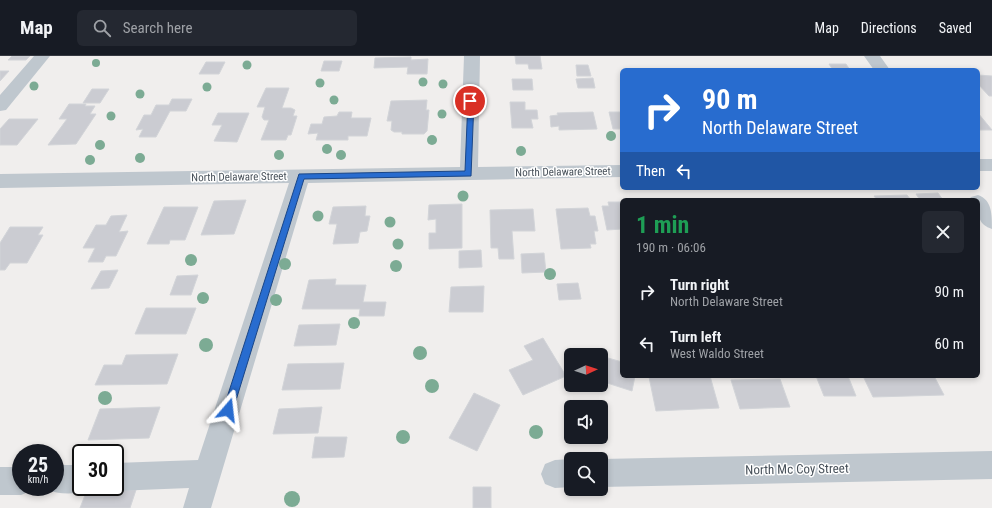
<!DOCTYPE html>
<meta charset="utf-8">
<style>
:root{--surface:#171b24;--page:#242831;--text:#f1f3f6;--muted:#9ea1a6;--line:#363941}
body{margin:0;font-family:"Roboto Condensed",sans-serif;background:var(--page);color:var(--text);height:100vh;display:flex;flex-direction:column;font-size:15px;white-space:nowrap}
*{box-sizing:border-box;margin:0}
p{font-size:13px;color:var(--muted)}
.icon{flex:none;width:22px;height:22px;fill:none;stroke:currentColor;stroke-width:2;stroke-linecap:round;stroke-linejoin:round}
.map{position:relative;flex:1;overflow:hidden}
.drawer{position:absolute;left:620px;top:142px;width:360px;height:180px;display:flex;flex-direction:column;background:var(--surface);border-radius:6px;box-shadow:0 2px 6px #0003}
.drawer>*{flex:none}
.hud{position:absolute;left:620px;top:12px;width:360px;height:122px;border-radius:6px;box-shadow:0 2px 6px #0003;background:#286ccf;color:#fff;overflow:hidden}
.needle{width:26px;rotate:87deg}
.buttons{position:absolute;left:564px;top:292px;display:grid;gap:8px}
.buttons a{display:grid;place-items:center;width:44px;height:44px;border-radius:6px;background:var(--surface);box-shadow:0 2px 6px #0003;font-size:20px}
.speed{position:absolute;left:12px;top:388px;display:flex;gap:8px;font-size:20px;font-weight:700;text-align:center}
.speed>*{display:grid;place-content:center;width:52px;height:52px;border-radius:50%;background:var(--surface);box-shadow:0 2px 6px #0003;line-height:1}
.speed small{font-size:10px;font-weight:400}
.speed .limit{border:2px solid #111;border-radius:6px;background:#fff;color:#111}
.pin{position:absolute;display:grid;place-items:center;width:34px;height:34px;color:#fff;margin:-17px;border:2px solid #fff;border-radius:50%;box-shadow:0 1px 4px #0007}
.me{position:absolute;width:44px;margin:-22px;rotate:17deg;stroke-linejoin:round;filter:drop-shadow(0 0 3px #0008)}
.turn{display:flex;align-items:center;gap:14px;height:84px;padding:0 16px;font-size:18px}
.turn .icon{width:52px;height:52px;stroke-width:2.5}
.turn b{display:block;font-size:28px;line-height:34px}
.then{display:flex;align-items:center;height:38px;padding:0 16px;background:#0003;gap:8px;font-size:15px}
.round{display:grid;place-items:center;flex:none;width:42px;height:42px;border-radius:6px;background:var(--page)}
.headline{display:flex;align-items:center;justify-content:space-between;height:68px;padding:0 16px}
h1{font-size:24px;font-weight:700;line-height:30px;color:#1e9e55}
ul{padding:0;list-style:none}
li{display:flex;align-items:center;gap:12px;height:52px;padding:0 16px}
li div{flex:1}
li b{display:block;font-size:15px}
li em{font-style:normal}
header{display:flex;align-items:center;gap:24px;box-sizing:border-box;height:56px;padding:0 20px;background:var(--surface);border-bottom:1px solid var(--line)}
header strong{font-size:19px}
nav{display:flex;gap:22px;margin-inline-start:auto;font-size:14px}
.search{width:280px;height:36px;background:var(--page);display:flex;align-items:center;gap:10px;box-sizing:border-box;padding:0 14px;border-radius:6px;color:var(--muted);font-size:15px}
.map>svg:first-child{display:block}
</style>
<header>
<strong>Map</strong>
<div class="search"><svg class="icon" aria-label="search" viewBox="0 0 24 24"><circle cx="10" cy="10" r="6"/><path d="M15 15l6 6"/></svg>Search here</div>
<nav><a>Map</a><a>Directions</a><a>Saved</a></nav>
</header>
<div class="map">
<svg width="992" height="452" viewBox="0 0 992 452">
<rect width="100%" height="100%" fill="#f0eeed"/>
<path fill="#cbccd2" stroke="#d2d4d8" d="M 12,0 L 30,0 L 26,4 L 8,4 Z
M 515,0 L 540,0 L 542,13 L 529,13 L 528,8 L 516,8 Z
M 411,1 L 411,4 L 428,3 L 427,18 L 407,18 L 408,11 L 374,12 L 375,2 Z
M 324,5 L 342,5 L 339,15 L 321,15 Z
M 206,6 L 225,6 L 219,18 L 199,18 Z
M 829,8 L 846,8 L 850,14 L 833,14 Z
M 576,9 L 588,9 L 591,20 L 577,20 Z
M 0,15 L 9,15 L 0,25 Z
M 978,19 L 992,20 L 992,40 L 989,40 L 978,28 Z
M 593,22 L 595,32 L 578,32 L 576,23 Z
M 512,23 L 532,23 L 533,34 L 513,34 Z
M 266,32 L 289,32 L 282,52 L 291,52 L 295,54 L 293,60 L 297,60 L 291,79 L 288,79 L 286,84 L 261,84 L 269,64 L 264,64 L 262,61 L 265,51 L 257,51 Z
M 92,33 L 109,33 L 100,47 L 83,47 Z
M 172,43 L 192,43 L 186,55 L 170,55 L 156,81 L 139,81 L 143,73 L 136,74 L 144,59 L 151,59 L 156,49 L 169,49 Z
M 427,44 L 426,54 L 429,54 L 427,75 L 424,78 L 402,78 L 402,76 L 394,76 L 391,74 L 392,65 L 387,65 L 391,45 Z
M 510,46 L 525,46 L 525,54 L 537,54 L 538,63 L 531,63 L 533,72 L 512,72 Z
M 69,48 L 86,48 L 85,50 L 95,50 L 90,58 L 96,58 L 76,88 L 48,89 L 67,63 L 59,63 Z
M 339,56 L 352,56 L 351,62 L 371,62 L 367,80 L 348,80 L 348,84 L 316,84 L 318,77 L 308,78 L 311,68 L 322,68 L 324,61 L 337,60 Z
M 593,56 L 597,73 L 559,74 L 559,70 L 551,71 L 550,60 L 558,59 L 557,57 Z
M 609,56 L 622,56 L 622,73 L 613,73 Z
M 218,57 L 249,57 L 237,86 L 214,85 L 222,69 L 212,69 Z
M 978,57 L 992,74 L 978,74 Z
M 9,63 L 38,63 L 17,89 L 0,89 L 0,73 Z
M 938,137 L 943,144 L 920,144 L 916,138 Z
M 907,139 L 911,144 L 877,144 L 874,140 Z
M 246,144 L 234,178 L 201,179 L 214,145 Z
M 608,146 L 622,146 L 622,173 L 607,174 L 602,150 L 609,150 Z
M 462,148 L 462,192 L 429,193 L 429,177 L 436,177 L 436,163 L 428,164 L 429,149 Z
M 366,150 L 365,160 L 370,160 L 367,175 L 360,176 L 358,187 L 333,188 L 337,168 L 329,168 L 333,151 Z
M 164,151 L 198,151 L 185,184 L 170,184 L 169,188 L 147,188 Z
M 588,152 L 590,160 L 595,160 L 598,175 L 594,175 L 596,188 L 590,188 L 591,192 L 561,193 L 556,153 Z
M 533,153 L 535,175 L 512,175 L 514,203 L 499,203 L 498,192 L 491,192 L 490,154 Z
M 127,159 L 119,176 L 128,175 L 116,200 L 106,200 L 103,206 L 88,206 L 95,192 L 83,192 L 96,169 L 106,169 L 111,160 Z
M 10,171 L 43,171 L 38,179 L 43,179 L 27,207 L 10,207 L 5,214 L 0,214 L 0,187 Z
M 481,194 L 482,211 L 459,212 L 459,195 Z
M 544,197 L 546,216 L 522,217 L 521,198 Z
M 118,214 L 109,232 L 91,233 L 101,215 Z
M 198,219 L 191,239 L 170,239 L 177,220 Z
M 336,223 L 335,229 L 366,229 L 363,246 L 386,246 L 384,260 L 359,260 L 360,253 L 302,253 L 309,224 Z
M 578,227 L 581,243 L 559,244 L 557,228 Z
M 484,230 L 483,256 L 449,256 L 451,231 Z
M 146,252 L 196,252 L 186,278 L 135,278 Z
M 340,268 L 336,289 L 294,290 L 299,269 Z
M 543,282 L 566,320 L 523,339 L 509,314 L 533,304 L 524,290 Z
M 178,298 L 167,328 L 95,329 L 104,309 L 122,309 L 126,299 Z
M 601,300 L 622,306 L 622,320 L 635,320 L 632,335 L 601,325 Z
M 344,307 L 340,333 L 282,334 L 288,308 Z
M 710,320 L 719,352 L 656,355 L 649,321 Z
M 816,320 L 848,320 L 856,340 L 824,340 Z
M 863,320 L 934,320 L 944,339 L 873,341 Z
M 780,323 L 790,351 L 740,353 L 731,324 Z
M 474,337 L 500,349 L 477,395 L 449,382 Z
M 160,351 L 149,382 L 88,384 L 100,353 Z
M 322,351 L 318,377 L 273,378 L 279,353 Z
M 315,381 L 347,381 L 344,401 L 312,402 Z
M 473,431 L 491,431 L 491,452 L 473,452 Z
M 87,434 L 136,434 L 130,452 L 80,452 Z"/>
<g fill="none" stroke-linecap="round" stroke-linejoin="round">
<path fill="#bfc7ce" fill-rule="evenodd" d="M 34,0 L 50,0 L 6,54 L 0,55 L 0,39 Z
M 464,0 L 480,0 L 478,111 L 622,109 L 622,121 L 308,127 L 211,452 L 183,452 L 189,432 L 115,435 L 106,431 L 115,431 L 115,407 L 198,404 L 289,127 L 0,132 L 0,118 L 460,111 Z
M 864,0 L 880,0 L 890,14 L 874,14 Z
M 978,103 L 992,103 L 992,115 L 978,115 Z
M 978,139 C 992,144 992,158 992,173 C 977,168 978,158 978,144 L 969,144 L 971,141 Z
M 992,395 L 992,423 L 601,431 L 601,403 Z
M 571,403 L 571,431 L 555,432 L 545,428 L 541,418 L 545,408 L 555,404 Z
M 55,409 L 81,409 L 81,431 L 92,431 L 91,433 C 76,439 60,439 45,433 L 44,431 L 55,431 Z
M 0,411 L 21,411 L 21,431 L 32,431 L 31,435 L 21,439 L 0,439 Z"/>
</g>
<g fill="#7cab94">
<circle cx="96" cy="7" r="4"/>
<circle cx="247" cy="9" r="4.5"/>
<circle cx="423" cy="26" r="4.5"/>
<circle cx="320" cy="27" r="4.5"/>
<circle cx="443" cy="28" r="4.5"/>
<circle cx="34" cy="30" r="4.5"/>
<circle cx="207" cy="31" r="4.5"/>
<circle cx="140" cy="38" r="4.5"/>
<circle cx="334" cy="44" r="4.5"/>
<circle cx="442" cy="58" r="4.5"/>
<circle cx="111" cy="60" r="4.5"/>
<circle cx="611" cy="80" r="5"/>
<circle cx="432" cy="84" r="5"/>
<circle cx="100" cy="89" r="5"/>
<circle cx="327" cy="93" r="5"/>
<circle cx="521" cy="95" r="5"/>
<circle cx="279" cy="99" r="5"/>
<circle cx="341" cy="99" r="5"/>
<circle cx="140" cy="102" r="5"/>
<circle cx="90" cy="104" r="5"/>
<circle cx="463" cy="140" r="5.5"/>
<circle cx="318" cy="160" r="5.5"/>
<circle cx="390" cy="166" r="5.5"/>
<circle cx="398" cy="188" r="5.5"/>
<circle cx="191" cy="204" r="6"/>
<circle cx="285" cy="208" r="6"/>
<circle cx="396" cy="210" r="6"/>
<circle cx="550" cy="218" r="6"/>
<circle cx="203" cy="242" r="6"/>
<circle cx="276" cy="244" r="6"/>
<circle cx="354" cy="267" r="6"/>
<circle cx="206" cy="289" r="7"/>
<circle cx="420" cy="297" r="7"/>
<circle cx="432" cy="330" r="7"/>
<circle cx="105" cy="342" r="7"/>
<circle cx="536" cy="376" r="7"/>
<circle cx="403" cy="381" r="7"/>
<circle cx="292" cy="443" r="8"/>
</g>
<path fill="#286ccf" stroke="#1a4687" d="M 468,43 L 470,43 L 474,45 L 471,120 L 304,123 L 233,354 L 232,358 L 228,360 L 224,358 L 223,354 L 299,118 L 465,115 Z"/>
<g text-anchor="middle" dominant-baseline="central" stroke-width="3" stroke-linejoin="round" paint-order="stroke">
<g font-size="11" fill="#475059" stroke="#fff">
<text transform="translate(563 116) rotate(-1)">North Delaware Street</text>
<text transform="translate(239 121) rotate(-1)">North Delaware Street</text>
</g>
<g font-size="13" fill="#475059" stroke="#fff">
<text transform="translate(797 413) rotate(-1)">North Mc Coy Street</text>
</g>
</g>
</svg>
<div class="buttons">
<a><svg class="needle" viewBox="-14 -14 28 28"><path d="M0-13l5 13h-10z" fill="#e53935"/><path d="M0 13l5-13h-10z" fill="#9ea1a6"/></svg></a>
<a><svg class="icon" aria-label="sound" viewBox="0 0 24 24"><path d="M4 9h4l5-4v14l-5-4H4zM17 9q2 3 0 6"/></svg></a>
<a><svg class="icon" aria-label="search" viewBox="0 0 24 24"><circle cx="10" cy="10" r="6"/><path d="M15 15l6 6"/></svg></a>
</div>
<div class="speed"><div>25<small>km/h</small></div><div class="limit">30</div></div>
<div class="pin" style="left:470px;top:45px;background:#d93025"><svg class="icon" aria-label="arrive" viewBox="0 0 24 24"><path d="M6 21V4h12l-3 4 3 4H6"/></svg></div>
<svg class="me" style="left:228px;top:354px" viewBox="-20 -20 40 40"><path d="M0-17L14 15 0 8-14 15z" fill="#286ccf" stroke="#fff" stroke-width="4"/></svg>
<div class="hud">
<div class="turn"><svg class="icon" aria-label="right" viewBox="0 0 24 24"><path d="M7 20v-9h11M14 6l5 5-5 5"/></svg><div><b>90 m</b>North Delaware Street</div></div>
<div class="then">Then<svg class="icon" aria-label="left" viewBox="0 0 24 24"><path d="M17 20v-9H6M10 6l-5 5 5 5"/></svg></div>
</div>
<section class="drawer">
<div class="headline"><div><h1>1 min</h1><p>190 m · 06:06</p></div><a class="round"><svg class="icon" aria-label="close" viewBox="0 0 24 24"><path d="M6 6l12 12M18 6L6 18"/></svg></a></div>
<ul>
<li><svg class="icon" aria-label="right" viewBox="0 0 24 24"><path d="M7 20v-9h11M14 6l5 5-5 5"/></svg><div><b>Turn right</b><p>North Delaware Street</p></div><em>90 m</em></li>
<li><svg class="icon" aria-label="left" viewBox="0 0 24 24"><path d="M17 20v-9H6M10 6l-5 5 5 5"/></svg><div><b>Turn left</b><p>West Waldo Street</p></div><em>60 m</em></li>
</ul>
</section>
</div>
